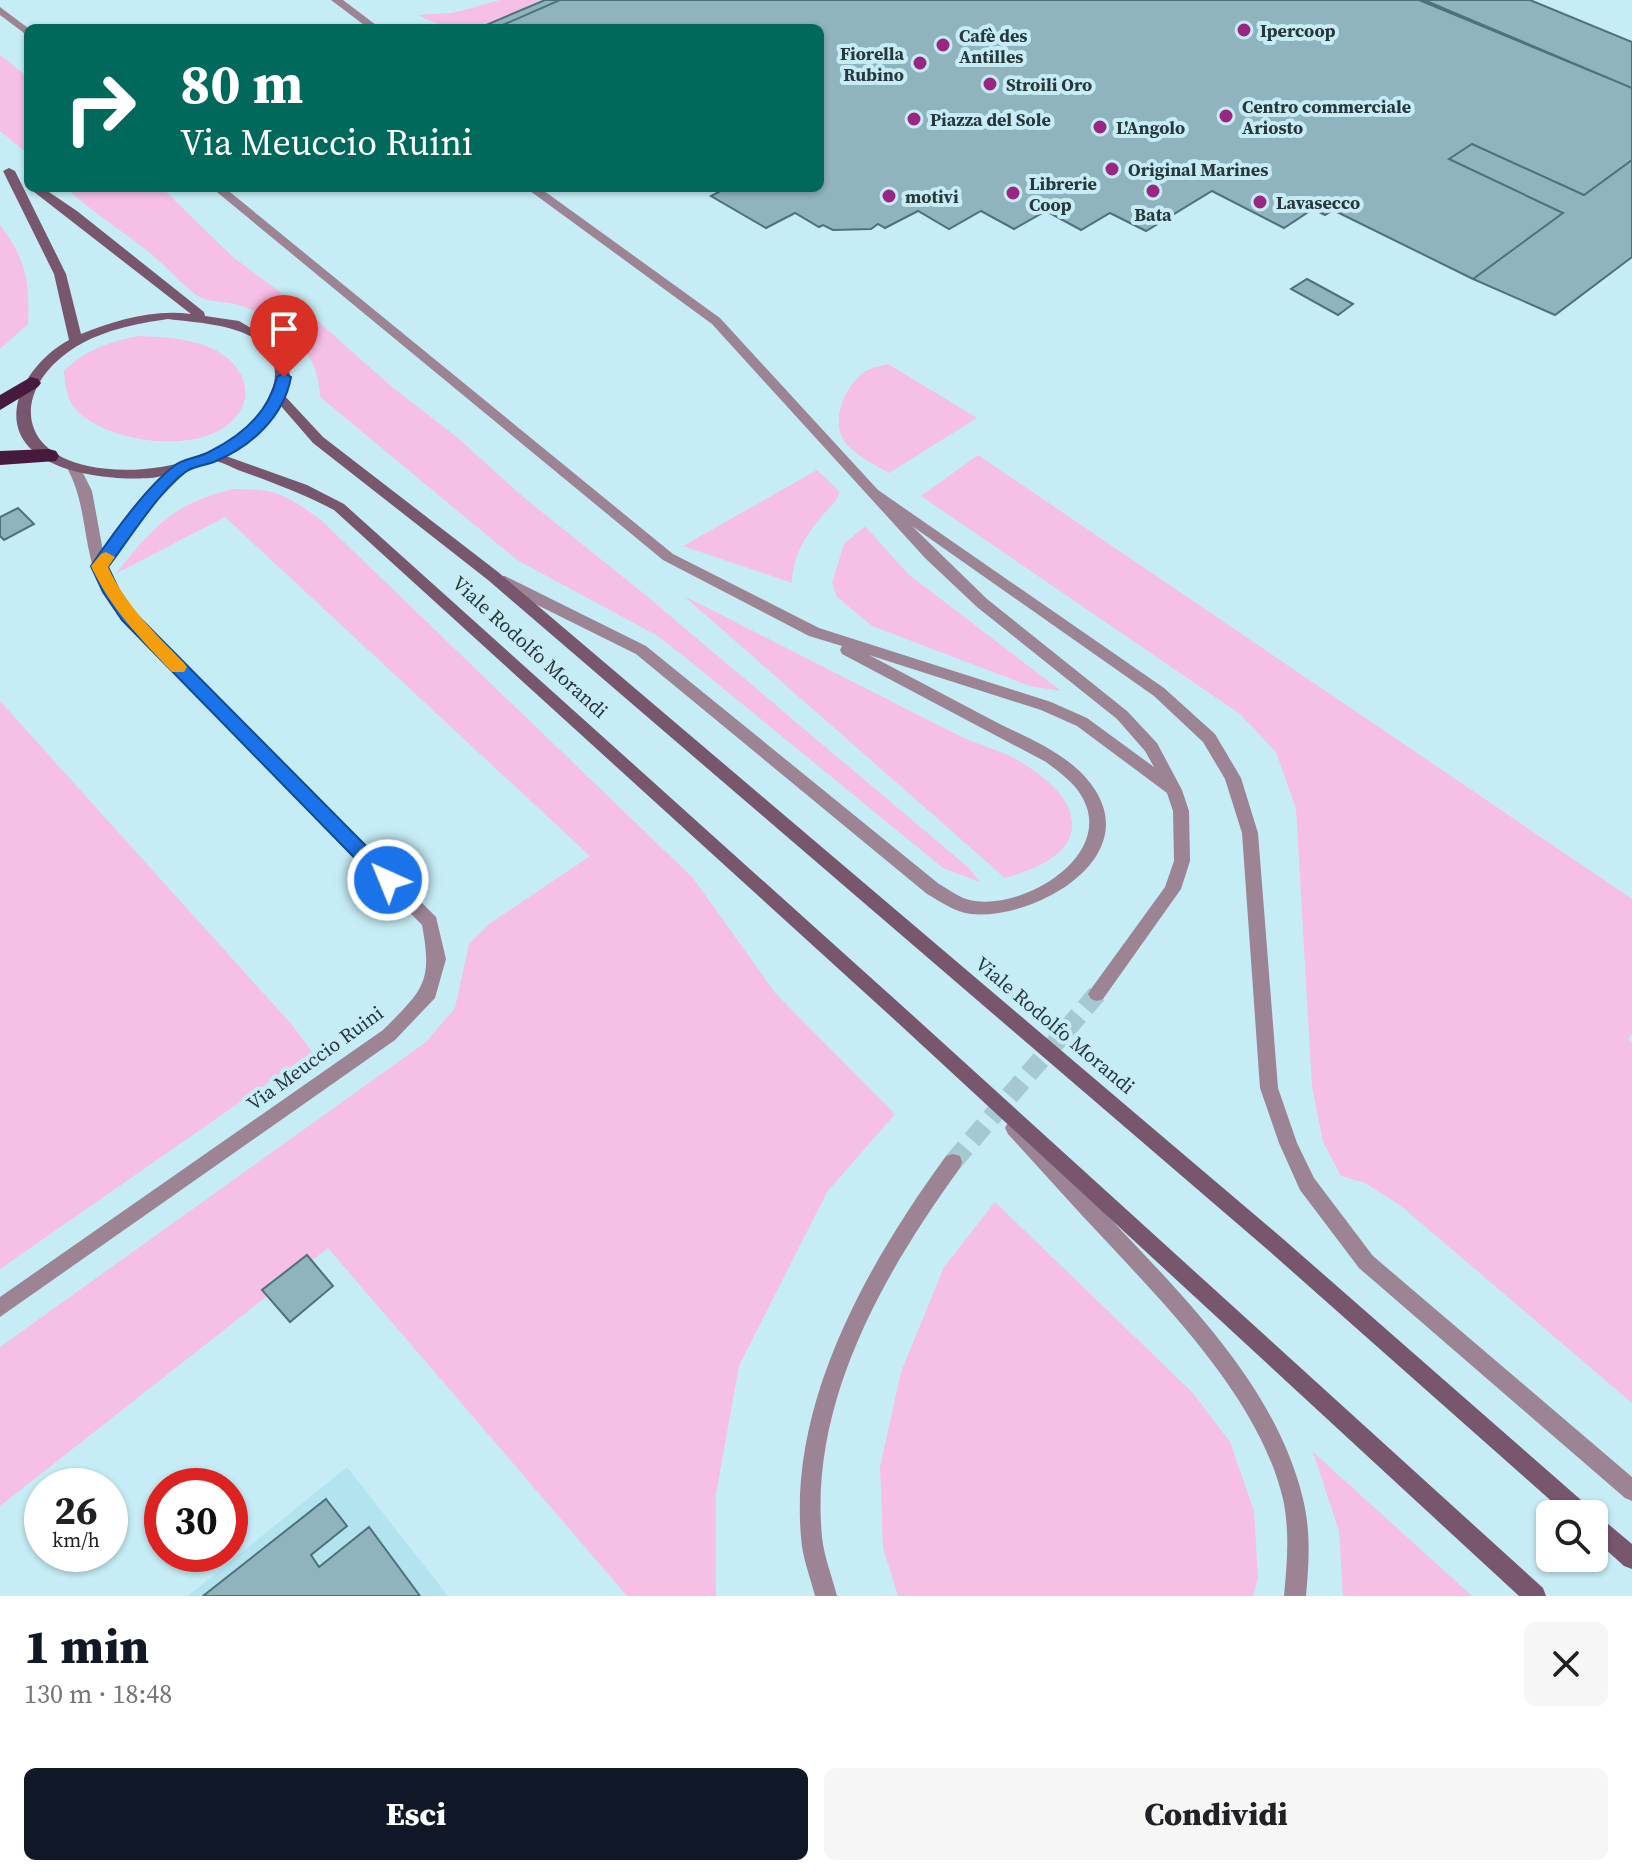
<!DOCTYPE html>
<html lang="it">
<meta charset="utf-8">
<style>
:root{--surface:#fff;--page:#f6f6f6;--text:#202124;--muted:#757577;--accent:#111827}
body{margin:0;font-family:"Source Serif 4",serif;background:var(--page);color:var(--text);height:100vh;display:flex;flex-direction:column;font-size:30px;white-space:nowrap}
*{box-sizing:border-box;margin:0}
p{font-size:26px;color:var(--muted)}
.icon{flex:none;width:44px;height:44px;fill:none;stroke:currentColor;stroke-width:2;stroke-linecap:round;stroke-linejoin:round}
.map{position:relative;height:1596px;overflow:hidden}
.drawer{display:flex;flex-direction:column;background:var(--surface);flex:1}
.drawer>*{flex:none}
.hud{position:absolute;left:24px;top:24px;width:800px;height:168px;border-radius:12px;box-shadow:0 2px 6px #0004;background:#00695c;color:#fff;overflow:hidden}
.fabs{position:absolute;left:1536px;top:1500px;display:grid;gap:16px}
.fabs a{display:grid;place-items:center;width:72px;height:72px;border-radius:12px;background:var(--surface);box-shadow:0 2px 6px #0004;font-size:40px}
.speed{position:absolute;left:24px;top:1468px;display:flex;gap:16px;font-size:40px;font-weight:700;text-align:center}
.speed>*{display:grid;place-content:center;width:104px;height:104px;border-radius:50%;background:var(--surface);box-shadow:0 2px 6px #0004;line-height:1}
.speed small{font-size:20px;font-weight:400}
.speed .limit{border:12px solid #d22;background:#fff;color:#111}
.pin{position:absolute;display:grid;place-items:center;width:68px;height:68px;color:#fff;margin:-82px -34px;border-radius:50% 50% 50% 0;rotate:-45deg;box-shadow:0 0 8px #0007}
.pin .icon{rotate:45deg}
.me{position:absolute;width:88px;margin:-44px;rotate:316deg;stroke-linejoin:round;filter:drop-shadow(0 0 6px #0008)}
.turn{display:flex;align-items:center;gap:28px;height:168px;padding:0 24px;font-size:36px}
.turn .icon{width:104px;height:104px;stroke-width:2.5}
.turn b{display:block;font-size:56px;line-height:68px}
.round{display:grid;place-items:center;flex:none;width:84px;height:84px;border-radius:12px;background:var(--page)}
.summary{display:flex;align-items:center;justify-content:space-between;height:136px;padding:0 24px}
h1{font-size:48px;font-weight:800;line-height:60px;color:var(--accent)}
.cta{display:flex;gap:16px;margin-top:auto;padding:16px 24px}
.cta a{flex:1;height:92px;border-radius:12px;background:var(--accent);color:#fff;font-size:32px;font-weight:800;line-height:92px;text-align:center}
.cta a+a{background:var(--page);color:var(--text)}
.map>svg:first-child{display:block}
</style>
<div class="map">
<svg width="1632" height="1596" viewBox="0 0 1632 1596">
<rect width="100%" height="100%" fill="#c6edf6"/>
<path fill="#b3e3ef" d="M 347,1467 L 448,1596 L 188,1596 Z"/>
<path fill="#f6bfe6" d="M 500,0 L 542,0 C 493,21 469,42 418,15 L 453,13 Z
M 0,55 L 28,77 L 28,154 L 0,131 Z
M 66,188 L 162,188 L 234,258 L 312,316 L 392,387 L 458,438 L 522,496 L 643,593 L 969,868 L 980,882 L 943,868 L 681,654 L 656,635 L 517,560 L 320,397 C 319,350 285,321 242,306 C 228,301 207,303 195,294 C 178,281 165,265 149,252 C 121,230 92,212 66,188 Z
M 0,225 C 26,259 30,282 28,324 L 0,349 Z
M 139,336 C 162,337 184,338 206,346 C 239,358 261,393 232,421 C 197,455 110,443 77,411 C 67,401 65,385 64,371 C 87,349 109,342 139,336 Z
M 888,364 L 977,418 L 889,473 C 874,464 853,455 843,439 C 831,418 846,385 864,372 C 870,368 881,366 888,364 Z
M 978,455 L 1632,899 L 1632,1034 L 1628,1039 L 1632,1042 L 1632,1403 L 1401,1206 L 1365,1183 L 1341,1176 L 1323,1142 L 1312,1086 L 1296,809 L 1276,752 L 1240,714 L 921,496 Z
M 817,470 L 839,491 L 838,498 C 815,524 793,546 792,583 L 683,546 Z
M 233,489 C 277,489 285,494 321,520 L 693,878 L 776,994 L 895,1114 L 827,1192 L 739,1366 L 716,1494 L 716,1596 L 627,1596 L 328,1248 L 0,1506 L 0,1347 L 426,1042 L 455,1008 L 469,944 L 489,924 L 590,856 L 225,517 L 115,574 C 154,527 172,504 233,489 Z
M 865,526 L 908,574 L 1061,691 L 1030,686 L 872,626 L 837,597 L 832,583 L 844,544 Z
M 684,596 C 775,642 866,689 958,735 C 976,744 996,749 1014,758 C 1032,768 1060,788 1068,807 C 1087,851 1035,869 1005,878 Z
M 0,701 L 293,1026 L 312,1052 L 0,1269 Z
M 995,1202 L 1192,1392 L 1230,1442 L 1254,1511 L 1258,1578 L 1253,1596 L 898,1596 L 883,1548 L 880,1467 L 901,1372 L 944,1267 Z
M 1313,1452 L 1472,1596 L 1343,1596 L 1339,1531 Z"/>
<path fill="#8fb4bd" stroke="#4e727a" stroke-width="2" d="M 545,0 L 560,0 L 496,28 L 486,25 Z
M 560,0 L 1424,0 L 1632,88 L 1632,160 L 1584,195 L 1472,144 L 1449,159 L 1563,213 L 1473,279 L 1333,210 L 1325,215 L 1313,209 L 1284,228 L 1212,191 L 1146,231 L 1110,213 L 1081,230 L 1046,211 L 1014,229 L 981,211 L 949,229 L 918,211 L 885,228 L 878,224 L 871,229 L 833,230 L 823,225 L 819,227 L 795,213 L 766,228 L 711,196 L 726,188 L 820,188 L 820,28 L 496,28 Z
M 1419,0 L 1530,0 L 1632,42 L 1632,88 Z
M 1472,144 L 1584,195 L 1632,160 L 1632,257 L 1555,315 L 1473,279 L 1563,213 L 1449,159 Z
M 1307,279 L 1353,304 L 1338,315 L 1291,289 Z
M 18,508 L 34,524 L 4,540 L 0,536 L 0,517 Z
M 307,1255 L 333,1286 L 290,1322 L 262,1290 Z
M 326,1499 L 347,1526 L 311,1555 L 319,1567 L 369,1527 L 420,1596 L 203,1596 Z"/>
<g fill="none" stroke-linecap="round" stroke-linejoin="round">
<path stroke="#a6c9d1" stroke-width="19" stroke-dasharray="19 10" stroke-linecap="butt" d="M 953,1162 L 1097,994"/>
<path fill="#9c8494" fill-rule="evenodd" d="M 331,0 L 343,0 L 380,28 L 368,28 Z
M 0,7 L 28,28 L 28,36 L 0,15 Z"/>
<path fill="#9c8494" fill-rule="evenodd" d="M 212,188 L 225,188 L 673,554 L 819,628 L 1051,702 L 1087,718 L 1154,767 L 1145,751 L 1117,719 L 977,607 L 925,558 L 712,324 L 526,188 L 540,188 L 720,318 L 878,490 L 1164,688 L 1215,734 L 1241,778 L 1258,833 L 1278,1088 L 1297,1143 L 1314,1178 L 1373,1256 L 1632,1477 L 1632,1501 L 1625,1498 L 1359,1268 L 1300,1190 L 1279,1143 L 1260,1088 L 1242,833 L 1225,779 L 1203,742 L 1154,696 L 912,526 L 987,599 L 1127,711 L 1157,743 L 1182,790 L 1189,811 L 1190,861 L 1181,889 L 1103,999 L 1097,1001 L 1091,999 L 1088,994 L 1091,989 L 1165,887 L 1174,861 L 1173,811 L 1167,793 L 1077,726 L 1041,710 L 869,655 C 911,677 952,699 994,721 C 1027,738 1068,753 1091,784 C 1146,857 1036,920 971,914 C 955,912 941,902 927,894 L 636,654 L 495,584 L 493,580 L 495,576 L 505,576 L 646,646 L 939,884 C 948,889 957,896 966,899 C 1017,915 1117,857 1082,797 C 1074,782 1059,772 1046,762 L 842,654 L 840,650 L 842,646 L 809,636 L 663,560 Z
M 74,464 L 79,465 L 92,491 L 103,551 L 148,494 L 177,465 L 187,465 L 189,468 L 187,471 L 158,500 L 107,567 L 115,586 L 133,612 L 436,917 L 446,959 L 435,998 L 395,1040 L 0,1317 L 0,1297 L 383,1030 C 423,990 433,983 422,925 L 119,614 C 109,600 99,586 94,570 C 83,536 85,500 67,468 Z
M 1014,1120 L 1020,1122 C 1054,1158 1087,1194 1120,1229 C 1193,1306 1278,1393 1303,1499 C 1311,1532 1309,1563 1306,1596 L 1284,1596 C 1287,1563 1290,1532 1283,1499 C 1260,1402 1172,1312 1106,1241 C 1073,1206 1040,1169 1008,1134 L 1005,1128 L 1008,1122 Z
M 953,1154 L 960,1156 L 962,1162 L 960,1168 C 884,1273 809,1402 822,1537 C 824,1557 832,1576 837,1596 L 815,1596 C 810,1576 802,1557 801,1537 C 789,1400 869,1262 946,1156 Z"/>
<path fill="#78566e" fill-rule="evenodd" d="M 9,168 L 15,171 L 66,274 L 81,334 C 116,320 153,309 191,314 L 29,188 L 43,188 L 77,211 L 204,312 L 205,316 L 239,321 L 276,343 L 290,374 L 283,394 L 323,437 L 498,572 L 1282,1238 L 1589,1507 L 1593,1514 L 1566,1514 L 1268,1250 L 488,580 L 313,443 L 280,405 L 249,440 L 223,455 L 307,485 L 344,504 L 909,1012 L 1543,1588 L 1546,1596 L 1519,1596 L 897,1022 L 334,510 C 303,494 271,482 238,470 C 231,467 222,462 215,461 C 201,461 168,477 150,478 C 106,481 7,471 17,406 C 22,378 45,353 69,340 L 54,274 L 3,171 ZM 168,319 C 198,323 243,324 265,347 C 275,357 277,375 273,386 C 249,456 154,480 88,466 C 16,451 14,389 71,350 C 99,331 134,324 168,319 Z
M 1594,1514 L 1601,1518 L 1632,1544 L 1632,1569 L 1624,1566 L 1594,1539 Z"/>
<path fill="#461a3c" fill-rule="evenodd" d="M 31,377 L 38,379 L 41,383 L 38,387 L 0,410 L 0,395 Z
M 49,449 L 56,451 L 59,456 L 56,461 L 0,465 L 0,451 Z"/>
</g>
<path fill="#1a73e8" stroke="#114b97" stroke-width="2" d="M 284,373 L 291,377 C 284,416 252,446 216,461 C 207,465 195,466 187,471 C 160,489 128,541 108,567 L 119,590 L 134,612 L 395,875 L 397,880 L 395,885 L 381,885 L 122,620 L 103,592 L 91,566 C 112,535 145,488 174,466 C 184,458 198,458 209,452 C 241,436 269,413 277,377 Z"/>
<path fill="#f59e0b" d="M 106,552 L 115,557 L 108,567 C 126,606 154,632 184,663 L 187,667 L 184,672 L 172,672 C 140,638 111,609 91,566 L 101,554 Z"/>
<g fill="#9a2683" stroke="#c6edf6" stroke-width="3">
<circle cx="1244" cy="30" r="8"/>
<circle cx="943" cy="45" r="8"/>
<circle cx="920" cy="63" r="8"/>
<circle cx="990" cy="84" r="8"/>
<circle cx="1226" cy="116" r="8"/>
<circle cx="914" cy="119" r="8"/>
<circle cx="1100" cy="127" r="8"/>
<circle cx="1112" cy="169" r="8"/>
<circle cx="1153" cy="191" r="8"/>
<circle cx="1013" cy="193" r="8"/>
<circle cx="889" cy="196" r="8"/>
<circle cx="1260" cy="202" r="8"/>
</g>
<g text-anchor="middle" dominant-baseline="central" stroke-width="8" stroke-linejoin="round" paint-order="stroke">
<g font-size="18" font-weight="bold" fill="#28373b" stroke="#c6edf6" text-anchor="start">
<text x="1260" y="30">Ipercoop</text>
<text x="959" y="35">Cafè des<tspan x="959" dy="21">Antilles</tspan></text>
<text x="904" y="53" text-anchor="end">Fiorella<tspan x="904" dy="21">Rubino</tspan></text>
<text x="1006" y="84">Stroili Oro</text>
<text x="1242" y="106">Centro commerciale<tspan x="1242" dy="21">Ariosto</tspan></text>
<text x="930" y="119">Piazza del Sole</text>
<text x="1116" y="127">L'Angolo</text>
<text x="1128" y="169">Original Marines</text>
<text x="1029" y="183">Librerie<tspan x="1029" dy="21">Coop</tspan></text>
<text x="905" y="196">motivi</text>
<text x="1276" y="202">Lavasecco</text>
<text x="1153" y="214" text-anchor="middle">Bata</text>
</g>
<g font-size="20" fill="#28373b" stroke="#c6edf6">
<text transform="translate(530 647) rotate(42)">Viale Rodolfo Morandi</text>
<text transform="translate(1055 1025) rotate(40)">Viale Rodolfo Morandi</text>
<text transform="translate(315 1058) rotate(-36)">Via Meuccio Ruini</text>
</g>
</g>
</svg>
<div class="fabs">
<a><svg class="icon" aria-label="search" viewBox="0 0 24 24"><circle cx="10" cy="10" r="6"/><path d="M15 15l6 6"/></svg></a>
</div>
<div class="speed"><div>26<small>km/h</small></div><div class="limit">30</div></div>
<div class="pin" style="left:284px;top:377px;background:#d93025"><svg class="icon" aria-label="arrive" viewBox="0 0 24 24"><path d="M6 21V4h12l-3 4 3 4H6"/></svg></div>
<svg class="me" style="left:388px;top:880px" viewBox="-20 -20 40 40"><circle r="17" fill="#1a73e8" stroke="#fff" stroke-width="3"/><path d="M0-11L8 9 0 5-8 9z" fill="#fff"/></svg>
<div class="hud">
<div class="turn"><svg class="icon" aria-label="right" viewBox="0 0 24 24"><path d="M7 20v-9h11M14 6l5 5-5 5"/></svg><div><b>80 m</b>Via Meuccio Ruini</div></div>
</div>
</div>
<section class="drawer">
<div class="summary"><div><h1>1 min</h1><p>130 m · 18:48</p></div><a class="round"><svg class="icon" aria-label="close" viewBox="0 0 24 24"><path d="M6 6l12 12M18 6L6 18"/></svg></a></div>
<div class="cta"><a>Esci</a><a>Condividi</a></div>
</section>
